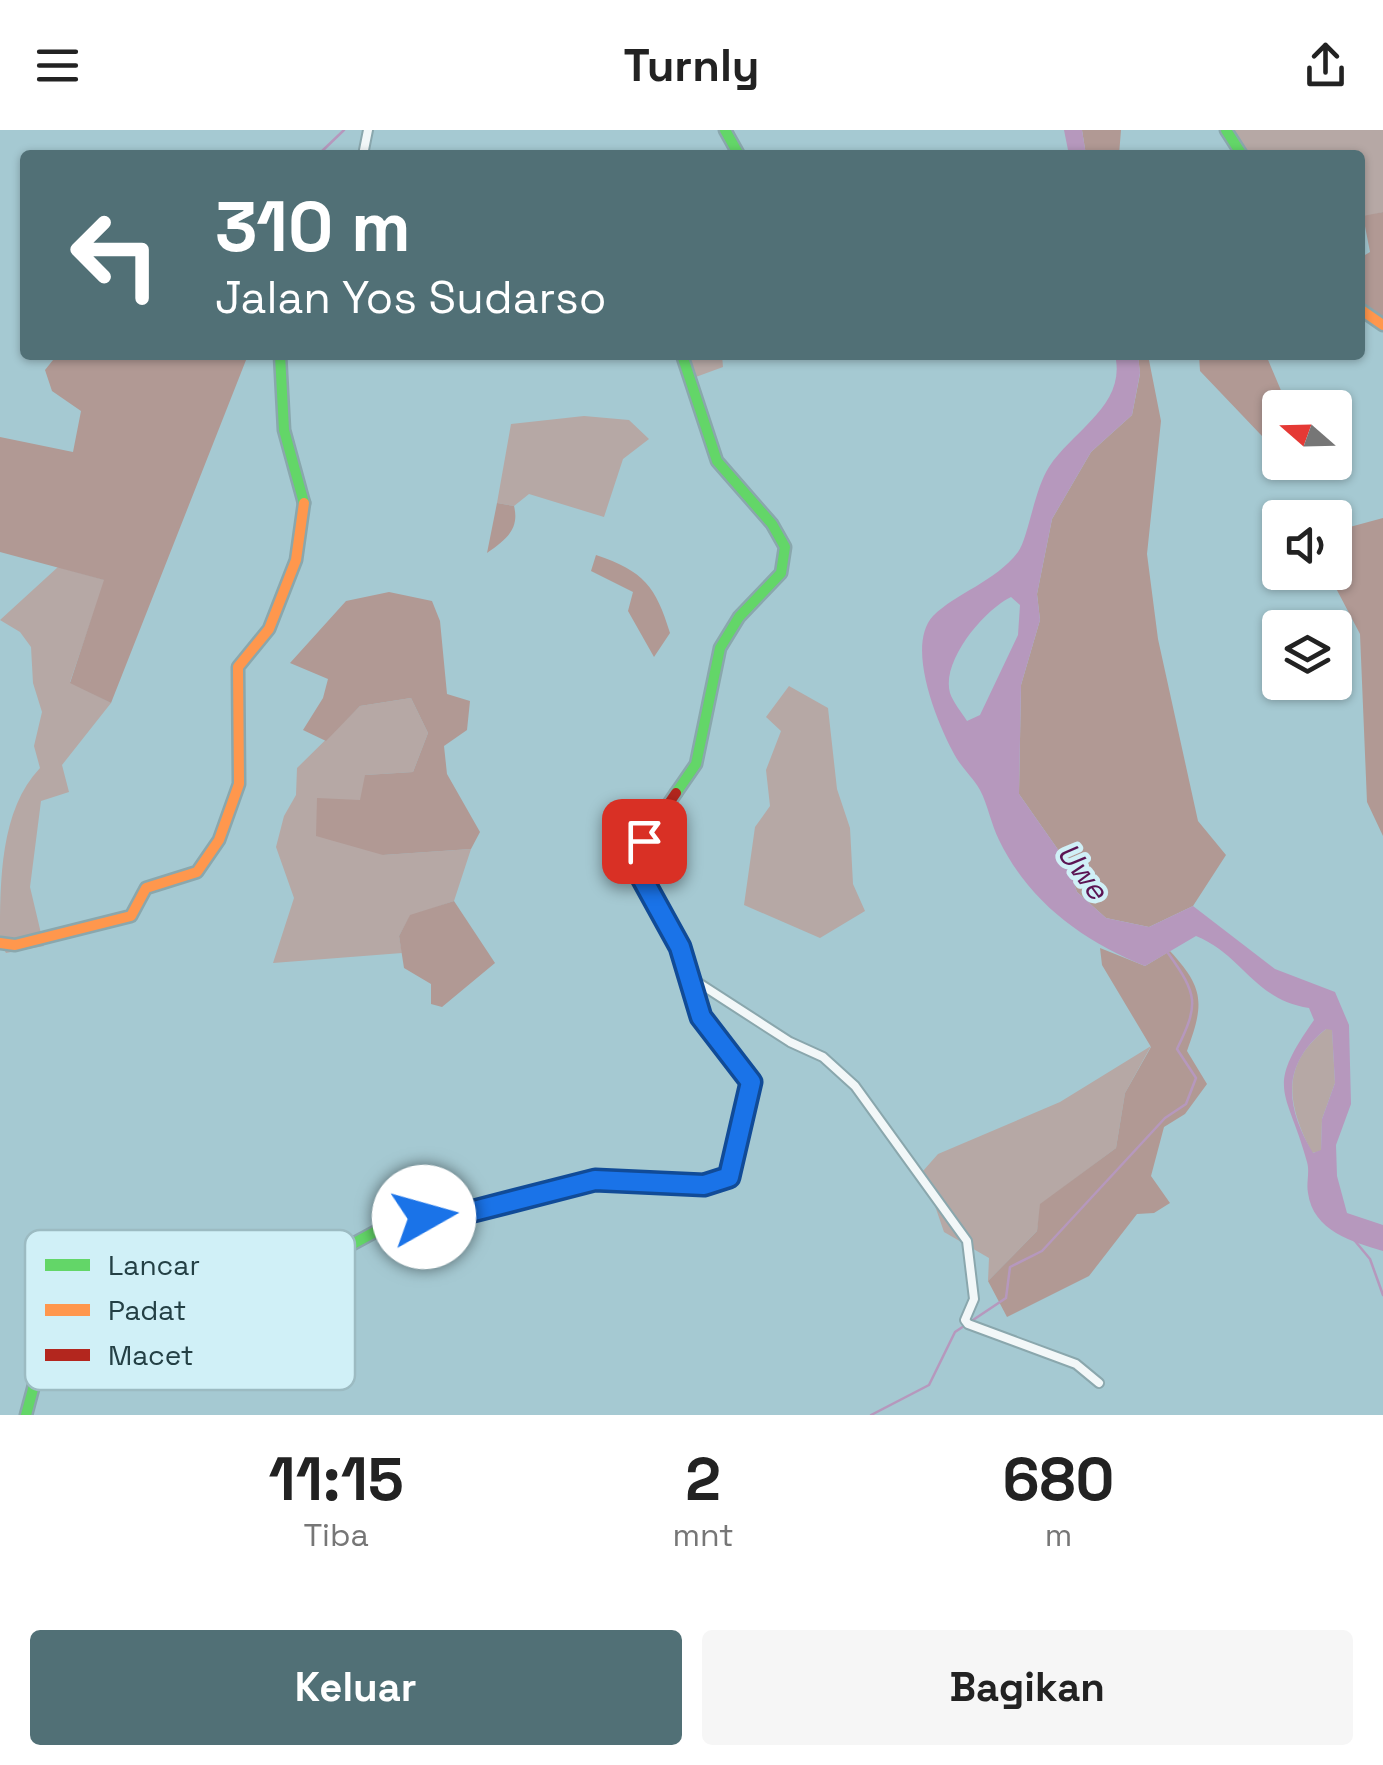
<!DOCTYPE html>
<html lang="id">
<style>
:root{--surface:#fff;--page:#f6f6f6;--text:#222;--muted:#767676;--accent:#517076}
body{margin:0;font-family:"Space Grotesk",sans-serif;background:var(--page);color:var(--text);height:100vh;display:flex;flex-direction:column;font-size:38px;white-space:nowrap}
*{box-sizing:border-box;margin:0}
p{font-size:32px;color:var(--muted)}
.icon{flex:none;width:55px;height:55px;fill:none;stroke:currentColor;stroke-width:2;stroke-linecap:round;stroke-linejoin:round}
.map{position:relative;height:1285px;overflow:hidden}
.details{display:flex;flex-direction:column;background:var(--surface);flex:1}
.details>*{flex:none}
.hud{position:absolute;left:20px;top:20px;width:1345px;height:210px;border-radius:10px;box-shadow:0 2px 8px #0004;background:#517076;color:#fff;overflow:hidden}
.needle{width:65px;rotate:290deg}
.buttons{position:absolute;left:1262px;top:260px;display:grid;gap:20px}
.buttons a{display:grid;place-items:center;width:90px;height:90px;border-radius:10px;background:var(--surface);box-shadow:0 2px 8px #0004;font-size:50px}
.pin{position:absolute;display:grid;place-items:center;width:85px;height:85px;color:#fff;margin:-42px;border-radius:20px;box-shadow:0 5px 15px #0006}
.me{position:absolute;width:110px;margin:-55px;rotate:83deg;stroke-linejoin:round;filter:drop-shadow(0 0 8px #0008)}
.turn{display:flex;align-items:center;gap:35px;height:210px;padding:0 30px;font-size:45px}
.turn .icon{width:130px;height:130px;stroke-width:2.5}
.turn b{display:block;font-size:70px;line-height:85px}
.eta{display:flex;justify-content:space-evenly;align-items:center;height:170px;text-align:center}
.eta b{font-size:60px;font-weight:800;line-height:70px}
.action{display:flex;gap:20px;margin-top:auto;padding:20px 30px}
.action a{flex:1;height:115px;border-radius:10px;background:var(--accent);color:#fff;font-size:40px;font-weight:800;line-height:115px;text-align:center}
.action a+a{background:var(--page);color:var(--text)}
header{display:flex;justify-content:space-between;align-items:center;height:130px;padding:0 30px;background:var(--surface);font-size:45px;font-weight:800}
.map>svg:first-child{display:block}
</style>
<header><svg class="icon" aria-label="menu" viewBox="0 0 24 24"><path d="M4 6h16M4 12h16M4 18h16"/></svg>Turnly<svg class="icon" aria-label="share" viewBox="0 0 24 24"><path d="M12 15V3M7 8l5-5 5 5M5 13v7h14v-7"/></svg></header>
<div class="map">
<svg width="1383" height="1285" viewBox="0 0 1383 1285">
<rect width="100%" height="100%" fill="#a5c9d2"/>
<path fill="#b6a8a5" d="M 1230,0 L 1383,0 L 1383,82 L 1360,88 L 1360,25 L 1248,25 Z
M 690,225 L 722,225 L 723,237 L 693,248 Z
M 584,286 L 629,290 L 649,309 L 623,329 L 604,387 L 529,364 L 514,376 L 497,373 L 511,294 Z
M 58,437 L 105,450 L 70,552 L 111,573 L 62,635 L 69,662 L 41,671 L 30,757 L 44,816 L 6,823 L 0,812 C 0,750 0,680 40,638 L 34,616 L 42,582 L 33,553 L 31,517 L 20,502 L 0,490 Z
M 789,556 L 828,578 L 837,659 L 850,698 L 853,754 L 865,781 L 820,808 L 744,775 L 755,697 L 770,676 L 766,640 L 781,601 L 766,587 Z
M 411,568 L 428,603 L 413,642 L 365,645 L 383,725 L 471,719 L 454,771 L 410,786 L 399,806 L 402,823 L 273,833 L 294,768 L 276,717 L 284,686 L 296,665 L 297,638 L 360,576 Z
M 1326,899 L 1332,899 L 1335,953 L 1322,989 L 1321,1021 L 1312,1023 C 1287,974 1280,936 1326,899 Z
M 1151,916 L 1125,963 L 1116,1018 L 1041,1074 L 1037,1101 L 988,1151 L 989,1128 L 944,1102 L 923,1041 L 938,1024 L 1060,972 Z"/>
<path fill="#b19994" d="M 1082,0 L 1121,0 L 1119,25 L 1086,25 Z
M 1383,82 L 1383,189 L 1360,174 L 1360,128 L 1370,122 L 1363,86 Z
M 57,225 L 248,225 L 111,573 L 70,553 L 104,450 L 0,422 L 0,307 L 73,322 L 81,281 L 52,261 L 45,240 Z
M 1138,225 L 1148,225 L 1161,291 L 1147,424 L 1158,509 L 1198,691 L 1226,725 L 1193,776 L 1149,797 L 1106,788 L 1077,762 L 1066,731 L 1019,664 L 1021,555 L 1040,490 L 1037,464 L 1052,389 L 1091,322 L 1132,285 L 1140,244 Z
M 1199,225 L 1266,225 L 1288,277 L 1280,278 L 1280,325 L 1200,241 Z
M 497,373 L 514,376 C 520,400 505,410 487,423 Z
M 1383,388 L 1383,706 L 1367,672 L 1360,504 L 1328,443 L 1335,442 L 1335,401 Z
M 596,425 C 644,441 656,457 670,503 L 654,527 L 628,481 L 633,462 L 591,441 Z
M 389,462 L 432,471 L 440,491 L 447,564 L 470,571 L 467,600 L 444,616 L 447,644 L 480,702 L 471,719 L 383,725 L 316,706 L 317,668 L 360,670 L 365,645 L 413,642 L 428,603 L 411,568 L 360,576 L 326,611 L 303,600 L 323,568 L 328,549 L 290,533 L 346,471 Z
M 454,771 L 495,833 L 442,877 L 431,874 L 431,854 L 404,838 L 399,806 L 410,785 Z
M 1100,818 L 1145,836 L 1170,821 C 1205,859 1204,874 1187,921 L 1207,954 L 1185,984 L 1164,997 L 1151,1046 L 1170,1073 L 1154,1083 L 1137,1084 L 1089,1146 L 1007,1187 L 988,1151 L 1037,1101 L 1040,1074 L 1116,1018 L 1125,963 L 1151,917 L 1102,835 Z"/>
<path fill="#b698bd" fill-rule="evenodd" d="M 1064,0 L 1082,0 L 1086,25 L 1069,25 Z
M 1115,225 L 1138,225 L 1140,243 L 1132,285 L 1091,322 L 1052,389 L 1037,464 L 1040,490 L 1021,555 L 1019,664 L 1066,731 L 1077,762 L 1106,788 L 1149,797 L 1193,776 L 1275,839 L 1335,862 L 1349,895 L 1351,974 L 1336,1015 L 1337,1046 L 1347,1083 L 1383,1095 L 1383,1121 C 1353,1112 1313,1101 1308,1063 C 1306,1053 1310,1042 1307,1032 C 1287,958 1264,961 1314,890 L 1309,878 C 1253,869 1244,826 1196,806 L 1145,836 C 1083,811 1029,772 999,710 C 991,694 988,675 980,660 C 974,649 964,640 957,629 C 940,600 904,517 933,486 C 956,463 995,452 1018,422 C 1028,409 1034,360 1049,337 C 1073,300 1127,275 1115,225 ZM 1011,467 L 1020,475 L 1018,505 L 980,585 L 967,591 C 962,583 953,572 950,563 C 941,531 984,480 1011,467 ZM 1326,899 L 1332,900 L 1335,953 L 1322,989 L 1321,1020 L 1313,1023 C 1285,976 1281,935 1326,899 Z"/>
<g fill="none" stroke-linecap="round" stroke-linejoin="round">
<path stroke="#b698bd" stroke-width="2.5" d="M 319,24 L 344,0
M 1355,1111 L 1370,1129 L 1383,1165
M 871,1285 L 929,1255 L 955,1202 L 1006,1168 L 1010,1137 L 1042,1121 L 1165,988 L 1186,974 L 1196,948 L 1177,919 C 1199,874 1198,865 1168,823"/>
<g stroke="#8aa7ad" stroke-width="12">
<path id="street" d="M 363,25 L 368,0
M 691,848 L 790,912 L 823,927 L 855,956 L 967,1111 L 974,1169 L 965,1190 L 968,1194 L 1076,1234 L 1099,1253"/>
</g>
<g stroke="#8aa7ad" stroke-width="15">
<path id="fast" d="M 725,0 L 739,25
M 1226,0 L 1242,25
M 280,225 L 284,300 L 304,373
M 676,663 L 696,634 L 720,518 L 739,487 L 781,443 L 785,417 L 772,394 L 717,331 L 682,225
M 26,1285 L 37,1244 L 49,1224 L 80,1197 L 155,1153 L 261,1127 L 325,1129 L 395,1091 L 462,1084 L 583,1051 L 704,1055 L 729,1047 L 751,965 L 750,947 L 723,913"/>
</g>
<g stroke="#8aa7ad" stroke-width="15">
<path id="slow" d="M 1360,179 L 1383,195
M 0,813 L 15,815 L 131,786 L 146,758 L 197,742 L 219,710 L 239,654 L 238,537 L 269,499 L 296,430 L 304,373"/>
</g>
<g stroke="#8aa7ad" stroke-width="15">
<path id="jam" d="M 676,663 L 643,711 L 639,733 L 648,761 L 680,817 L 701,887 L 723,913"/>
</g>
<use href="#street" stroke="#f2f7f8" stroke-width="8"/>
<use href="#fast" stroke="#63d668" stroke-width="10"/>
<use href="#slow" stroke="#ff974d" stroke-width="10"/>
<use href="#jam" stroke="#b3261e" stroke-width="10"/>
</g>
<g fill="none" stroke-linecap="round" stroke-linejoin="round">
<g stroke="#114b97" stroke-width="25">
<path id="route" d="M 424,1087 L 462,1084 L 595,1050 L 704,1055 L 729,1047 L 751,952 L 701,887 L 680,817 L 642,748 L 638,733 L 644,711"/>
</g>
<use href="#route" stroke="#1a73e8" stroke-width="18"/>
</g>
<g text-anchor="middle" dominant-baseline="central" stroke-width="9" stroke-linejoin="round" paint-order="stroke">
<g font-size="30" font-style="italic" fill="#5b1453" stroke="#d0f0f7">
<text transform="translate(1083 741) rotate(53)">Uwe</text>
</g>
</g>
<rect x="25" y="1100" width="330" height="160" rx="15" fill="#d0f0f7" stroke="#9cbbc2" stroke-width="2.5"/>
<rect x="45" y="1129" width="45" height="12" fill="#63d668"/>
<rect x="45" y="1174" width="45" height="12" fill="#ff974d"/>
<rect x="45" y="1219" width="45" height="12" fill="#b3261e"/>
<g font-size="28" fill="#244045">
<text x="108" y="1145">Lancar</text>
<text x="108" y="1190">Padat</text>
<text x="108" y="1235">Macet</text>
</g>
</svg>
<div class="buttons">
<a><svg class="needle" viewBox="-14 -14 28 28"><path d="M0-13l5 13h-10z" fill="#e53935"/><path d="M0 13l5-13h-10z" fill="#767676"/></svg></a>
<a><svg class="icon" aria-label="sound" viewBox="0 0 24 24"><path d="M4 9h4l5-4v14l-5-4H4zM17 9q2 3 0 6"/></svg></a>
<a><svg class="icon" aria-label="layers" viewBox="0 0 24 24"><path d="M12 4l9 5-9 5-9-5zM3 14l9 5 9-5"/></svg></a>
</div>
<div class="pin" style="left:644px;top:711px;background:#d93025"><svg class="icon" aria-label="arrive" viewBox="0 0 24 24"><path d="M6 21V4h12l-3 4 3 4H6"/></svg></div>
<svg class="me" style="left:424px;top:1087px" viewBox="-20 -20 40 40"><circle r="19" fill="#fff"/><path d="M0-13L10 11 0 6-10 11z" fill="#1a73e8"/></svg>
<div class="hud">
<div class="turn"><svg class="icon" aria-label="left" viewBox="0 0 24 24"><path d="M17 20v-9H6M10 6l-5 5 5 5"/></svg><div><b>310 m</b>Jalan Yos Sudarso</div></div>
</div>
</div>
<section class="details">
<div class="eta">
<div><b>11:15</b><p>Tiba</p></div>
<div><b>2</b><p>mnt</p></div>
<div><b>680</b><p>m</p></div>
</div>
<div class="action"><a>Keluar</a><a>Bagikan</a></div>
</section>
